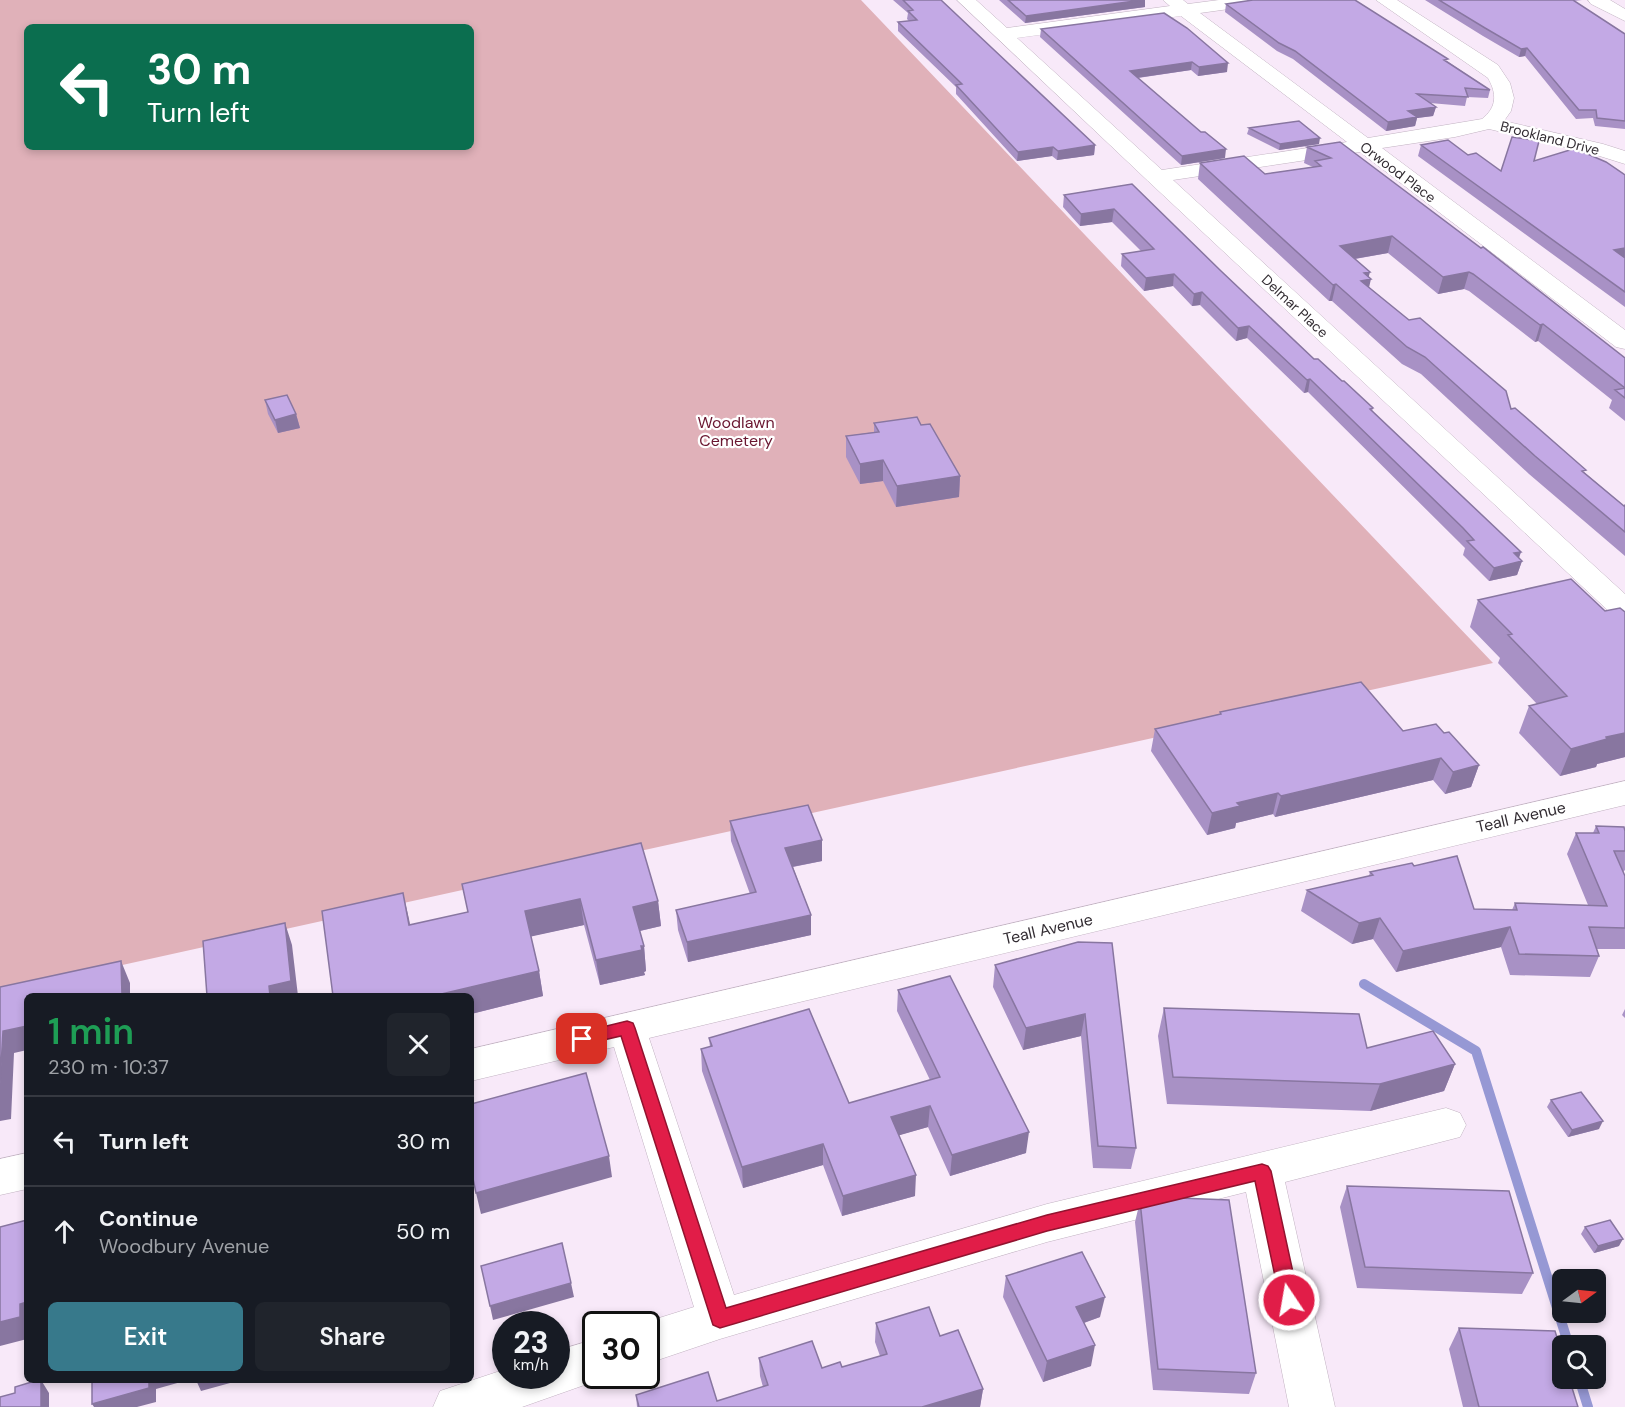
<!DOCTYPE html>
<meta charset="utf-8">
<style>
:root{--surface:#171b24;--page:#20242c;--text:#f1f3f6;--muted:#9ea1a6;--line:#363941;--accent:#37798b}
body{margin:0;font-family:"DM Sans",sans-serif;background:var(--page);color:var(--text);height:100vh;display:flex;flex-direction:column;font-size:22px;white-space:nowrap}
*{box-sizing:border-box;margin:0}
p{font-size:20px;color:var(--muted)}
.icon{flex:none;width:33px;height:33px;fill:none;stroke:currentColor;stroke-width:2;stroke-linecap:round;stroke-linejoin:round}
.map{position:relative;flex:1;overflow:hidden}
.panel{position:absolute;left:24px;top:993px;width:450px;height:390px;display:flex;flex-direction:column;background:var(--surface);border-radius:9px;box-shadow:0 3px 9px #0003}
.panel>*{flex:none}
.hud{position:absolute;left:24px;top:24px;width:450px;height:126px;border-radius:9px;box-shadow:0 3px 9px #0003;background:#0b6e4f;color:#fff;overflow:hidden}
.needle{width:39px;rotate:75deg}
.buttons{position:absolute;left:1552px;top:1269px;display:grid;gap:12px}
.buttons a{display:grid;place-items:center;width:54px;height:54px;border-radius:9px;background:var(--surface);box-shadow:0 3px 9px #0003;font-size:30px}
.speed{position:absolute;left:492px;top:1311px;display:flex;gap:12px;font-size:30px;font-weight:700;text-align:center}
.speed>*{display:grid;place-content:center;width:78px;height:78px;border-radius:50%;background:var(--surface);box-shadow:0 3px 9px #0003;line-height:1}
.speed small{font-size:15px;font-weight:400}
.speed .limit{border:3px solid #111;border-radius:9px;background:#fff;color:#111}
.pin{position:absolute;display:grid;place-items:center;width:51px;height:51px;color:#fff;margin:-26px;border-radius:12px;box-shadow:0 3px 9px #0006}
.me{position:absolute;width:66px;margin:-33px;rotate:348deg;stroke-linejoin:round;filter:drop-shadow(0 0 4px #0008)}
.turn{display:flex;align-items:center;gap:21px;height:126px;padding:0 24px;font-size:27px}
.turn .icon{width:78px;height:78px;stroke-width:2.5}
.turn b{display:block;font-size:42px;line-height:51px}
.round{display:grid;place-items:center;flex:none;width:63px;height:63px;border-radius:9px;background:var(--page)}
.overview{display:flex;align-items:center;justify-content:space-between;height:102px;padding:0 24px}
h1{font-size:36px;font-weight:600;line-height:45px;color:#1e9e55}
.action{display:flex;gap:12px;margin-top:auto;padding:12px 24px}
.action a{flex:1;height:69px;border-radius:9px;background:var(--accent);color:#fff;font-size:24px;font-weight:600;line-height:69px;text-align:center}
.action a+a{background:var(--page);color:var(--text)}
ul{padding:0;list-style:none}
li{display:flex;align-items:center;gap:18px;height:90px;padding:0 24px;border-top:2px solid var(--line)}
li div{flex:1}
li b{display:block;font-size:22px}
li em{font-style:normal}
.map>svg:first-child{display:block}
</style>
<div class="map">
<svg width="1625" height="1407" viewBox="0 0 1625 1407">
<rect width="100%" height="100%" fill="#f8e9f9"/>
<path fill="#e0b1b9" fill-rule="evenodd" d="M 0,0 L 861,0 L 1493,663 L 0,992 ZM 27,27 L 471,27 L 471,147 L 27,147 Z"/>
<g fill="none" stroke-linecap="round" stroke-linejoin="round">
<path stroke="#9698d4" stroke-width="10" d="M 1364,984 L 1476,1051 L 1569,1346
M 1579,1378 L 1588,1407"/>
<g stroke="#c1b2c1" stroke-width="1">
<path id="minor" d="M 957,0 L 976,0 L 1007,28 L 1170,6 L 1163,0 L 1183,0 L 1188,4 L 1219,0 L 1267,0 L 1264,4 L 1258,5 L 1200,13 L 1368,138 L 1482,119 C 1497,107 1497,94 1488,78 L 1376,0 L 1397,0 L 1498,65 L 1510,83 L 1514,98 L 1511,111 L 1504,121 L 1603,144 L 1625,151 L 1625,164 L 1590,153 L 1489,129 L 1455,137 L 1382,148 L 1625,330 L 1625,349 L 1616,347 L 1360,152 L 1173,180 L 1625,594 L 1625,619 L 1615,617 L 1148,181 ZM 1181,16 L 1347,142 L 1162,170 L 1017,38 Z
M 1588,0 L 1610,0 L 1625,9 L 1625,21 L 1591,4 Z
M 1625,781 L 1625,805 L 649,1038 L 734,1295 L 1047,1204 L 1446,1108 L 1460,1113 L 1466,1125 L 1460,1137 L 1285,1182 L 1335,1407 L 1289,1407 L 1246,1192 L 1047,1242 L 720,1339 L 646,1364 L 646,1324 L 640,1324 L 694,1307 L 614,1047 L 471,1081 L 471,1049 Z
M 27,1153 L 27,1189 L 0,1195 L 0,1159 Z
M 596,1339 L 596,1376 L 610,1376 L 522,1407 L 433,1407 L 440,1391 L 506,1369 L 506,1376 L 556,1376 L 556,1351 Z"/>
</g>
<use href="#minor" fill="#fff" fill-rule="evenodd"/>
</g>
<path fill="#a891c5" d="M 893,0 L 941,0 L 1095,145 L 1094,155 L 1057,160 L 1052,156 L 1017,161 L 956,94 L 956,87 L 898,31 L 898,22 L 909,21 L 907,19 L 908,13 Z
M 999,0 L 1145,0 L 1145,7 L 1025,23 Z
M 1425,0 L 1582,0 L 1574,1 L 1625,34 L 1625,129 L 1595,126 L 1593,118 L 1576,119 L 1525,56 L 1519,57 L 1483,36 Z
M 1226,4 L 1447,61 L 1490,90 L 1488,98 L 1467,97 L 1465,106 L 1430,103 L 1436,107 L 1433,116 L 1417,118 L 1415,126 L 1386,131 L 1293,59 L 1277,51 L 1225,12 Z
M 1187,28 L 1227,72 L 1198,76 L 1191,70 L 1138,78 L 1225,158 L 1181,165 L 1040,37 L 1041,29 Z
M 1249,128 L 1319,144 L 1279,150 L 1247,134 Z
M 1340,142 L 1625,358 L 1625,421 L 1609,408 L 1612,400 L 1538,341 L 1535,342 L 1469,291 L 1464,289 L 1438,294 L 1388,253 L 1355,259 L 1369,276 L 1369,287 L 1585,473 L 1624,506 L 1625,505 L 1625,556 L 1529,474 L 1421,374 L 1402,364 L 1332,301 L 1329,301 L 1198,179 L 1200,163 L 1265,174 L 1313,167 L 1304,163 L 1307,147 Z
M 1421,145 L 1468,155 L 1501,171 L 1534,161 L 1625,175 L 1625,307 L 1418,156 Z
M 1132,184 L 1221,271 L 1314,359 L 1373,408 L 1372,411 L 1521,552 L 1519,558 L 1522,561 L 1517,575 L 1489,581 L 1463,555 L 1465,548 L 1459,542 L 1308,392 L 1304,393 L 1247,338 L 1236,341 L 1200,305 L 1192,306 L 1173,286 L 1144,291 L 1121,266 L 1122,254 L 1141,251 L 1112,222 L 1080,226 L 1063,207 L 1064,195 Z
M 265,400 L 296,414 L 300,428 L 278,433 L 268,414 Z
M 874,423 L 921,425 L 960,476 L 959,497 L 896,507 L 883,481 L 860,484 L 846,457 L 846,436 L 874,432 Z
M 1478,600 L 1605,611 L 1625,612 L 1625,757 L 1597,764 L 1596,767 L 1560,776 L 1519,733 L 1529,706 L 1537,704 L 1498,663 L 1500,658 L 1470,627 Z
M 1220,712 L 1403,731 L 1444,733 L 1479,765 L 1471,787 L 1445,794 L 1433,780 L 1275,817 L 1273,814 L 1236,823 L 1235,828 L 1207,835 L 1151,751 L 1155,729 L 1220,714 Z
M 730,821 L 822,861 L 793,867 L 811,915 L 811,935 L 688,962 L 678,930 L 676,910 L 750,894 L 731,841 Z
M 1596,826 L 1625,831 L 1625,870 L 1623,872 L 1625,876 L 1625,949 L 1597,949 L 1599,956 L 1590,977 L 1510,975 L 1501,947 L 1396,972 L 1373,939 L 1352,944 L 1301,911 L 1307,890 L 1369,876 L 1370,872 L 1414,866 L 1474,909 L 1512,910 L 1515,903 L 1588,905 L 1567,854 L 1576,833 L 1593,833 Z
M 462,884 L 658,901 L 661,926 L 640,931 L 644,946 L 646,971 L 644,972 L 645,975 L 600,985 L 584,925 L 531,936 L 539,971 L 543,996 L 471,1014 L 471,996 L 410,925 L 468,912 Z
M 1078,942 L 1136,1148 L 1131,1169 L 1093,1168 L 1081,1036 L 1023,1050 L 993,987 L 995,965 Z
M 898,990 L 1026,1153 L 950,1176 L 928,1127 L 899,1135 L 915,1196 L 842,1216 L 823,1165 L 743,1188 L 702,1071 L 701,1049 L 710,1047 L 709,1038 L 849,1103 L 930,1080 L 897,1011 Z
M 1164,1008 L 1367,1048 L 1455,1064 L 1444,1091 L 1370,1111 L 1167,1104 L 1158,1036 Z
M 1625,1009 L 1625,1018 L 1622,1015 Z
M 1551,1100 L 1599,1129 L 1568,1137 L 1547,1107 Z
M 1347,1186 L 1533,1273 L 1522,1294 L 1357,1288 L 1340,1207 Z
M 1140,1201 L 1256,1373 L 1249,1394 L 1153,1390 L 1135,1222 Z
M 1585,1227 L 1619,1246 L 1594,1253 L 1581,1234 Z
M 1006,1276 L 1100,1317 L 1084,1323 L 1091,1366 L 1043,1382 L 1003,1297 Z
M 876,1323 L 940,1336 L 983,1389 L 980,1407 L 637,1407 L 636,1395 L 717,1401 L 763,1387 L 760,1376 L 759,1358 L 822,1368 L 842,1367 L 880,1356 L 875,1342 Z
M 1459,1328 L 1578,1407 L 1463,1407 L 1449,1349 Z"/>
<path fill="#8876a0" d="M 1142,0 L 1145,0 L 1145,7 L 1025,23 L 1026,16 Z
M 1527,48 L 1525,56 L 1519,57 L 1521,49 Z
M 1192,62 L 1191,70 L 1129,79 L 1130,71 Z
M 1228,63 L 1227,72 L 1198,76 L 1199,67 Z
M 1436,107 L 1433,116 L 1417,118 L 1415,126 L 1386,131 L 1388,122 L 1408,111 Z
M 1320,138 L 1319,144 L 1279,150 L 1280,144 Z
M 1095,145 L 1094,155 L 1057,160 L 1058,151 Z
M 1053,147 L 1052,156 L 1017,161 L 1018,152 Z
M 1226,149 L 1225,158 L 1181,165 L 1182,156 Z
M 1114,209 L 1112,222 L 1080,226 L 1081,214 Z
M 1392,236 L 1388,253 L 1336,262 L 1340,246 Z
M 1625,248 L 1625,259 L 1614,250 Z
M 1370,272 L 1368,279 L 1371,279 L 1367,296 L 1358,298 L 1364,273 Z
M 1469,272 L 1464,289 L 1438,294 L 1443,277 Z
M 1174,274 L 1173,286 L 1144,291 L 1146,278 Z
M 1336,284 L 1332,301 L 1329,301 L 1333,285 Z
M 1202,292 L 1200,305 L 1192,306 L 1194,294 Z
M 1543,324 L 1538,341 L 1535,342 L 1540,325 Z
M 1249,326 L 1247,338 L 1236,341 L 1238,328 Z
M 1310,379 L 1308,392 L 1304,393 L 1307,380 Z
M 296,414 L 300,428 L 278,433 L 275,420 Z
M 883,460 L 883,481 L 860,484 L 860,464 Z
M 960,476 L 959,497 L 896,507 L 897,486 Z
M 1521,552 L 1517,562 L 1522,561 L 1517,575 L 1489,581 L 1494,568 L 1514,553 Z
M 1625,733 L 1625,757 L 1597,764 L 1596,767 L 1560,776 L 1571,749 L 1606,737 Z
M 1441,758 L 1433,780 L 1275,817 L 1281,796 Z
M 1479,765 L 1471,787 L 1445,794 L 1453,772 Z
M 1278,793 L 1273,814 L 1236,823 L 1235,828 L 1207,835 L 1212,813 L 1237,803 Z
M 822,840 L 822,861 L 786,868 L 785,848 Z
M 403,893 L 409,919 L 415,951 L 409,925 Z
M 580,899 L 584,925 L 529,937 L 525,911 Z
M 658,901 L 661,926 L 635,932 L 633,907 Z
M 811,915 L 811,935 L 688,962 L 687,942 Z
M 1380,918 L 1373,939 L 1352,944 L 1359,923 Z
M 285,923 L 292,945 L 298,996 L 270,996 L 269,986 Z
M 1510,927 L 1501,947 L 1396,972 L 1403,951 Z
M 644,946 L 646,971 L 644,972 L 645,975 L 600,985 L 596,960 Z
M 121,961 L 130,983 L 130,996 L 122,996 Z
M 539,971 L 543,996 L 471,1014 L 471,996 L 433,996 Z
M 1085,1014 L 1081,1036 L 1023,1050 L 1026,1028 Z
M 27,1026 L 27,1050 L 14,1053 L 11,1119 L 0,1121 L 0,1084 L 3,1031 Z
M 1455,1064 L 1444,1091 L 1370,1111 L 1380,1084 Z
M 930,1106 L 928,1127 L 890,1138 L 891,1117 Z
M 1603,1121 L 1599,1129 L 1568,1137 L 1572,1130 Z
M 1029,1132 L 1026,1153 L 950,1176 L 952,1155 Z
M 823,1144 L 823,1165 L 743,1188 L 742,1167 Z
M 609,1156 L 612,1177 L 481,1214 L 476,1193 Z
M 916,1175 L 915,1196 L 842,1216 L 843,1196 Z
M 1623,1239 L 1619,1246 L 1594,1253 L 1598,1246 Z
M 571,1283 L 574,1297 L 493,1320 L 490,1306 Z
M 1105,1297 L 1100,1317 L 1072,1327 L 1076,1307 Z
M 27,1302 L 27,1339 L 0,1346 L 0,1322 L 20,1304 Z
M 1095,1345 L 1091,1366 L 1043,1382 L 1047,1361 Z
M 41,1380 L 49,1393 L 49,1407 L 41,1407 Z
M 149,1380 L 188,1380 L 156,1389 L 156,1402 L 137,1407 L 94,1407 L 92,1404 Z
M 196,1380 L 241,1380 L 201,1391 Z
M 983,1389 L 980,1407 L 922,1407 Z"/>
<path fill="#c3a9e5" stroke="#8876a0" stroke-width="1.5" d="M 903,0 L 941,0 L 1095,145 L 1058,151 L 1053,147 L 1018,152 L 956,85 L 962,84 L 898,22 L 917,20 L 908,11 L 913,10 Z
M 1008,0 L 1142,0 L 1026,16 Z
M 1253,0 L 1355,0 L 1448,59 L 1444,60 L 1490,90 L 1465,88 L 1468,97 L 1417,94 L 1436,107 L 1408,111 L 1417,117 L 1388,122 L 1295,51 L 1279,43 L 1226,4 Z
M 1439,0 L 1573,0 L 1625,34 L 1625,121 L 1597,118 L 1596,110 L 1579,110 L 1527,48 L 1521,49 L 1485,28 Z
M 1164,13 L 1187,28 L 1228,63 L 1199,67 L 1192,62 L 1130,71 L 1201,132 L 1205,132 L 1226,149 L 1182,156 L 1041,29 Z
M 1299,121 L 1320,138 L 1280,144 L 1249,128 Z
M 1512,137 L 1539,141 L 1534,161 L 1573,149 L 1583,152 L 1606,162 L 1625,175 L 1625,248 L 1614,250 L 1625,258 L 1625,292 L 1421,145 L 1448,140 L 1468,155 L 1476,153 L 1501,171 Z
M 1340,142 L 1481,248 L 1483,247 L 1625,358 L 1625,388 L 1543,324 L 1540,325 L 1473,274 L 1469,272 L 1443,277 L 1392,236 L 1340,246 L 1370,272 L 1364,273 L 1371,279 L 1361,281 L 1409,320 L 1420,318 L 1506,391 L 1511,409 L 1515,408 L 1586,470 L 1582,471 L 1624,506 L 1625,505 L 1625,532 L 1535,456 L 1425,357 L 1407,347 L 1336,284 L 1333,285 L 1200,163 L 1244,156 L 1265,174 L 1321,166 L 1315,161 L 1331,158 L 1307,147 Z
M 1132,184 L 1221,271 L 1314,359 L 1318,359 L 1342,381 L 1344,381 L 1373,408 L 1370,409 L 1521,552 L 1514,553 L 1522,561 L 1494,568 L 1467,541 L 1474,540 L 1463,528 L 1310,379 L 1307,380 L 1249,326 L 1238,328 L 1202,292 L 1194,294 L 1174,274 L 1146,278 L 1122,254 L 1154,249 L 1114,209 L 1081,214 L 1064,195 Z
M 1625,388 L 1625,398 L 1615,390 Z
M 287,395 L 296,414 L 275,420 L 265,400 Z
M 917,417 L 921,425 L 930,424 L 960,476 L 897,486 L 883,460 L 860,464 L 846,436 L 879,432 L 874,423 Z
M 1571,579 L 1605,611 L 1620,608 L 1625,612 L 1625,733 L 1606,737 L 1607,739 L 1571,749 L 1529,706 L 1567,696 L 1508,635 L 1512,634 L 1478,600 Z
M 1361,682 L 1403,731 L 1436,724 L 1444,733 L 1449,732 L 1479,765 L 1453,772 L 1441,758 L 1281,796 L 1278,793 L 1237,803 L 1240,806 L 1212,813 L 1155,729 L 1221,714 L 1220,712 Z
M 808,805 L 822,840 L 785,848 L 811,915 L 687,942 L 676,910 L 756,892 L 730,821 Z
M 1596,826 L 1624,827 L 1625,831 L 1625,851 L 1614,851 L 1625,876 L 1625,928 L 1589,927 L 1599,956 L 1519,954 L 1510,927 L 1403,951 L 1380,918 L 1359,923 L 1307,890 L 1373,875 L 1370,872 L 1412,863 L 1414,866 L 1457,856 L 1474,909 L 1517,910 L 1515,903 L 1607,906 L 1576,833 L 1599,833 Z
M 641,843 L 658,901 L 633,907 L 644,946 L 641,946 L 642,950 L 596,960 L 580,899 L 525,911 L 539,971 L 433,996 L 333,996 L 322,911 L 403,893 L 409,925 L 468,912 L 462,884 Z
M 285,923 L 291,981 L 269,986 L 270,996 L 207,996 L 203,941 Z
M 1078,942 L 1112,943 L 1136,1148 L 1098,1146 L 1085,1014 L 1026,1028 L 995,965 Z
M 121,961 L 122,996 L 27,996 L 27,1026 L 3,1031 L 0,1084 L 0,987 Z
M 950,976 L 1029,1132 L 952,1155 L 930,1106 L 891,1117 L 916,1175 L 843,1196 L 823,1144 L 742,1167 L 701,1049 L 712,1046 L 709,1038 L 809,1009 L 849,1103 L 940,1077 L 898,990 Z
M 1164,1008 L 1359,1014 L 1367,1048 L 1433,1031 L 1455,1064 L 1380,1084 L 1173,1077 Z
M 586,1073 L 609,1156 L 476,1193 L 471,1169 L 471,1104 Z
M 1581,1092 L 1603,1121 L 1572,1130 L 1551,1100 Z
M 1347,1186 L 1509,1191 L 1533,1273 L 1365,1267 Z
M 1154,1197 L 1229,1200 L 1256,1373 L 1158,1369 L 1140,1201 Z
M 27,1220 L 27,1302 L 20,1304 L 20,1317 L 0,1322 L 0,1227 Z
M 1610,1220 L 1623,1239 L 1598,1246 L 1585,1227 Z
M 562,1243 L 571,1283 L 490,1306 L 481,1266 Z
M 1082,1252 L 1105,1297 L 1076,1307 L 1095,1345 L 1047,1361 L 1006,1276 Z
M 929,1307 L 940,1336 L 958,1330 L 983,1389 L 922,1407 L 639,1407 L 636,1395 L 708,1372 L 717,1401 L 768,1385 L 759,1358 L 812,1341 L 822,1368 L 840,1362 L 842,1367 L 887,1354 L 876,1323 Z
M 1459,1328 L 1555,1331 L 1563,1357 L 1563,1378 L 1569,1378 L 1578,1407 L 1479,1407 Z
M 38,1380 L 41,1380 L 41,1407 L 0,1407 L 0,1397 L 15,1393 L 15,1387 Z
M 92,1380 L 149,1380 L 149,1388 L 92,1404 Z"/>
<path fill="#e11d48" stroke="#92132f" stroke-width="1.5" d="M 627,1021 L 633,1023 L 635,1028 L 726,1308 L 1047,1215 L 1262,1164 L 1268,1166 L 1271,1171 L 1299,1300 L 1296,1306 L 1289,1308 L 1283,1306 L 1280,1300 L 1255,1181 L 1047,1231 L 720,1328 L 713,1325 L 621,1036 L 582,1045 L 576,1043 L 574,1039 L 576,1034 L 582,1032 Z"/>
<g text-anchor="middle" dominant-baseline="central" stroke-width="4.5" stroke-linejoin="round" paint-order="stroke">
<g font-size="14" fill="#322c32" stroke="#fff">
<text transform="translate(1550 138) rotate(14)">Brookland Drive</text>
<text transform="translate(1398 172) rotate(37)">Orwood Place</text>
<text transform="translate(1295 306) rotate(43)">Delmar Place</text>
</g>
<g font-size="16" fill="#6a1630" stroke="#fff">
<text x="736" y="422">Woodlawn<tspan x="736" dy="18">Cemetery</tspan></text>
</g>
<g font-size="16" fill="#322c32" stroke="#fff">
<text transform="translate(1521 817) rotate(-13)">Teall Avenue</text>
<text transform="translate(1048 929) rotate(-13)">Teall Avenue</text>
</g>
</g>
</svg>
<div class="buttons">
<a><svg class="needle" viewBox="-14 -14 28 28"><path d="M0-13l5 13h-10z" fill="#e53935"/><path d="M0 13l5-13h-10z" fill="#9ea1a6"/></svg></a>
<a><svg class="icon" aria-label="search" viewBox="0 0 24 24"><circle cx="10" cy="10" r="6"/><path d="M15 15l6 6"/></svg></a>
</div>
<div class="speed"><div>23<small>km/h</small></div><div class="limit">30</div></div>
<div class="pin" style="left:582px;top:1039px;background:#d93025"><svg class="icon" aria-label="arrive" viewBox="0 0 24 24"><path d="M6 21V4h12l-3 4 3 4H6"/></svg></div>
<svg class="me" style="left:1289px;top:1300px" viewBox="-20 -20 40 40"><circle r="17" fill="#e11d48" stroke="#fff" stroke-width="3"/><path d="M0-11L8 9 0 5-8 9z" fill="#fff"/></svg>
<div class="hud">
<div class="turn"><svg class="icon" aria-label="left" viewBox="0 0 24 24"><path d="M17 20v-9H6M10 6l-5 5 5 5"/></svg><div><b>30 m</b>Turn left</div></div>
</div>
<section class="panel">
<div class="overview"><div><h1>1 min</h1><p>230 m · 10:37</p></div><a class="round"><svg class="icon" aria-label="close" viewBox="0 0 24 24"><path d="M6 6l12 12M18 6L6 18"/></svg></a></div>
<ul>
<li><svg class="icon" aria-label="left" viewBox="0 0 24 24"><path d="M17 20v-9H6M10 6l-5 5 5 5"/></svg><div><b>Turn left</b></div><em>30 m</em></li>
<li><svg class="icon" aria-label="ahead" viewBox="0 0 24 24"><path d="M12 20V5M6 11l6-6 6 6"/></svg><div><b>Continue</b><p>Woodbury Avenue</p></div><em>50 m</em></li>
</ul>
<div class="action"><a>Exit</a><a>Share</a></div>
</section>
</div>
